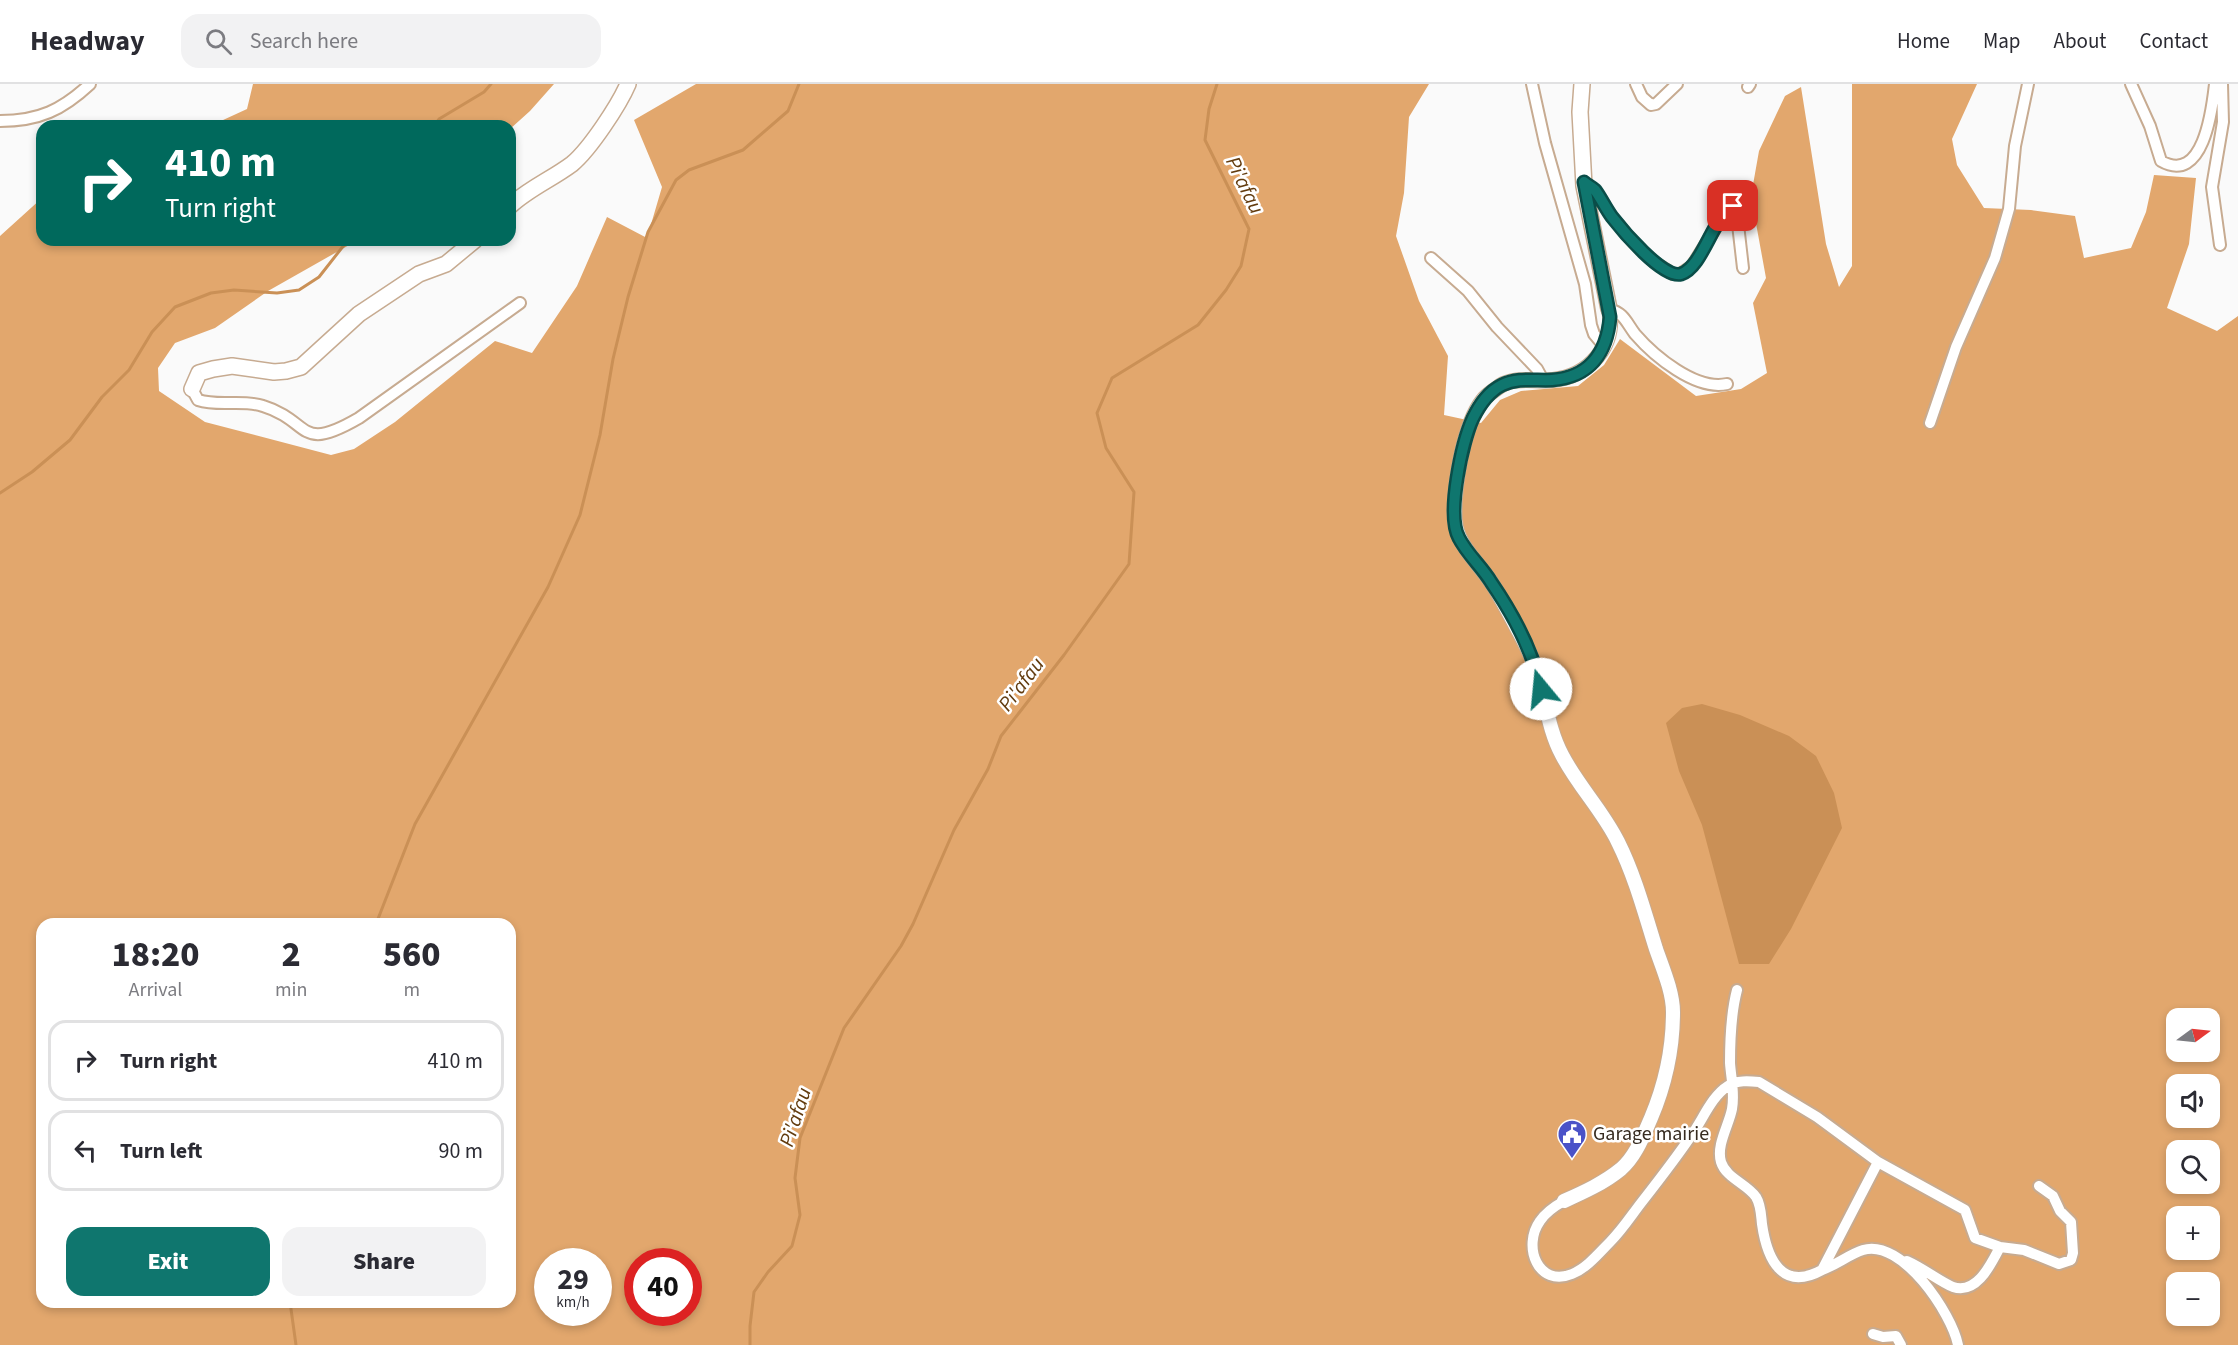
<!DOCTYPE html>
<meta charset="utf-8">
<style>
:root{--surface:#fff;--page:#f2f2f3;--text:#2b2b33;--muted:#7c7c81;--line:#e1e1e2;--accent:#0f766e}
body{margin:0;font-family:"Source Sans 3",sans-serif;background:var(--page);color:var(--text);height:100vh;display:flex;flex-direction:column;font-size:22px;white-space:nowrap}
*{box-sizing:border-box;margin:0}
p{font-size:20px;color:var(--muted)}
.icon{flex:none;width:33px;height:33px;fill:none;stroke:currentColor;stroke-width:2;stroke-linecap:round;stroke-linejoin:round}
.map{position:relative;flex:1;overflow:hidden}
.drawer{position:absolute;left:36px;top:834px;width:480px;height:390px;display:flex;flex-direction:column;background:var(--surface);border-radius:18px;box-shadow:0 3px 9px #0003}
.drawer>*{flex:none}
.hud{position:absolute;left:36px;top:36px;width:480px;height:126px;border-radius:18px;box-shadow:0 3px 9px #0003;background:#00695c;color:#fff;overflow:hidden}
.needle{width:39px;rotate:75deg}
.buttons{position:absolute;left:2166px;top:924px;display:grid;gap:12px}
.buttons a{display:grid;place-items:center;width:54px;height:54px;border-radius:12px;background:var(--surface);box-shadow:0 3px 9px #0003;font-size:30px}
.speed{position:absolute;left:534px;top:1164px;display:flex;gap:12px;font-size:30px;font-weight:700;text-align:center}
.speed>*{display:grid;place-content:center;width:78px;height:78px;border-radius:50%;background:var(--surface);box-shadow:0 3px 9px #0003;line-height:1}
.speed small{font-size:15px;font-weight:400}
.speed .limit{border:9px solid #d22;background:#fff;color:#111}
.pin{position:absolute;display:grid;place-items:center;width:51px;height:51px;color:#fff;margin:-26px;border-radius:12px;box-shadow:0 3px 9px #0006}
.me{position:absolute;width:66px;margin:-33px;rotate:343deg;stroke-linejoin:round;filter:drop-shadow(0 0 4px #0008)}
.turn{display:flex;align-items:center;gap:21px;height:126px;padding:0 30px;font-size:27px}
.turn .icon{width:78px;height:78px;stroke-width:2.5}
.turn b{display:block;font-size:42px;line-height:51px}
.eta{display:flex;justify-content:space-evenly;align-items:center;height:102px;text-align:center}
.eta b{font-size:36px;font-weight:800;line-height:42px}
.cta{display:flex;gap:12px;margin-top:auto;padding:12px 30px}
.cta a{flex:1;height:69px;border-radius:18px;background:var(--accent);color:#fff;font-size:24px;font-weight:800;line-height:69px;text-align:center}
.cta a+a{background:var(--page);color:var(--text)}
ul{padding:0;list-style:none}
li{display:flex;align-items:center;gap:18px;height:81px;margin:0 12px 9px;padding:0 18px;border:3px solid var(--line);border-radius:18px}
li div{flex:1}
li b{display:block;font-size:22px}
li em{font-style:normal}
header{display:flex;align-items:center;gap:36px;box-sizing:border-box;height:84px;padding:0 30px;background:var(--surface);border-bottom:2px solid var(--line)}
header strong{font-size:28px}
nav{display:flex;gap:33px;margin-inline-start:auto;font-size:21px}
.search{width:420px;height:54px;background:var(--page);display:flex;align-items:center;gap:15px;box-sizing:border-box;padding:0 21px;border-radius:18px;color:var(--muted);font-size:22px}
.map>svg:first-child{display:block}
</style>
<header>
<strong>Headway</strong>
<div class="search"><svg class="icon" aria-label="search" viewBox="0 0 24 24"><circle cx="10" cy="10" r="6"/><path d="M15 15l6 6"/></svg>Search here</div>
<nav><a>Home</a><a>Map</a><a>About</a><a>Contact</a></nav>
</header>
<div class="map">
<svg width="2238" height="1261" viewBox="0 0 2238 1261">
<rect width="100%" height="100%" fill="#fafafa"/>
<path fill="#e2a76d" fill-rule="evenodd" d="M 253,0 L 554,0 L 530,27 L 510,45 L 510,42 L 210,42 L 247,25 Z
M 696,0 L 1429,0 L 1409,33 L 1404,109 L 1396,152 L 1419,217 L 1448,272 L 1444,331 L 1481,339 L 1500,316 L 1521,307 L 1578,302 L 1604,281 L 1620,255 L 1696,312 L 1741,305 L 1767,289 L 1753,219 L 1766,194 L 1751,112 L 1759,67 L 1785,12 L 1801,3 L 1826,160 L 1839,203 L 1852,182 L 1852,0 L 1977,0 L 1952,55 L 1957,81 L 1984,124 L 2031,126 L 2075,132 L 2084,174 L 2131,164 L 2146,128 L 2154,91 L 2196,94 L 2189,160 L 2167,224 L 2217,247 L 2238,232 L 2238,1261 L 0,1261 L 0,152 L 42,114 L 42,156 L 358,156 L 268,207 L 215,244 L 175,259 L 158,284 L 159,307 L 205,338 L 331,371 L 354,365 L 395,338 L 495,257 L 532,269 L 577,202 L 607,133 L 647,154 L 662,103 L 634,36 ZM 42,840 L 510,840 L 510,1218 L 42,1218 ZM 2176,934 L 2210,934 L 2210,968 L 2176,968 ZM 2176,1000 L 2210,1000 L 2210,1034 L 2176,1034 ZM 2176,1066 L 2210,1066 L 2210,1100 L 2176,1100 ZM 2176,1132 L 2210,1132 L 2210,1166 L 2176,1166 ZM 548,1178 L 598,1178 L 598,1228 L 548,1228 ZM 638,1178 L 688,1178 L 688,1228 L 638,1228 ZM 2176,1198 L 2210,1198 L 2210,1232 L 2176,1232 Z"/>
<path fill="#ca9056" d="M 1702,620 L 1740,631 L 1789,652 L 1816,672 L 1834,709 L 1842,744 L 1791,845 L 1769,880 L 1739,880 L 1702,741 L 1679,687 L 1666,639 L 1682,624 Z"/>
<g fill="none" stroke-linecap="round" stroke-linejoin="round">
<path stroke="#ca9056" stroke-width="3" d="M 434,42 L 439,35 L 484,8 L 491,0
M 0,409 L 32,388 L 70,356 L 102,313 L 129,286 L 152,248 L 175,223 L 211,209 L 234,206 L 277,209 L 299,206 L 319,193 L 348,156
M 376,840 L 415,740 L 548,503 L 580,431 L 600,351 L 613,275 L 628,213 L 648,148 L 676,96 L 689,86 L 743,66 L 788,27 L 799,0
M 290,1218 L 296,1261
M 750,1261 L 750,1242 L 754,1208 L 768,1188 L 792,1162 L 800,1131 L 795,1094 L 800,1054 L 844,944 L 901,862 L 913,840 L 954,746 L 988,685 L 1001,652 L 1064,571 L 1129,480 L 1134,408 L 1106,364 L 1097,329 L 1112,294 L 1198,241 L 1226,206 L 1241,182 L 1249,145 L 1205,56 L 1209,25 L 1217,0"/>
<g stroke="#c7ab91" stroke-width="14">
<path id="minor" d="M 1532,0 L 1545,59 L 1585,200 L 1591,241 L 1594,250 L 1604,262
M 1636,0 L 1642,13 L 1651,21 L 1656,20 L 1677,0
M 2131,0 L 2150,42 L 2161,77 C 2203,101 2212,27 2215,0
M 1748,3 L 1750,0
M 0,37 C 39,37 62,26 90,0
M 1584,98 L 1595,107 L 1612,133 L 1634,159 L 1654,178 L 1673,190 L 1680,190 L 1692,182 L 1725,129 L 1730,123 L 1736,123 L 1743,184
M 2220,161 L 2212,103 L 2223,38 L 2222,0
M 1431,174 L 1468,207 L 1497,243 L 1537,285 L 1543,296
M 1609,225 C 1624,229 1626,238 1635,250 C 1654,272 1696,307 1727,300
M 192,305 L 198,316 C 219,323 242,315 263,322 C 312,337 297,370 359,334 L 520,219
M 1930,339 L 1956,263 L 1995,174 L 2009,125 L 2015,62 L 2028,0
M 1737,906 C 1731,929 1730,955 1730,979 C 1731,994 1735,1009 1732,1025 C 1729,1041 1716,1061 1721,1078 C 1726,1094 1747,1100 1756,1113 C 1761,1121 1761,1131 1762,1140 C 1767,1175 1782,1208 1822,1186 L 1878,1078
M 1564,1117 C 1555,1122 1546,1128 1540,1137 C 1522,1162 1538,1204 1572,1190 C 1587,1184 1599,1169 1610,1158 C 1622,1146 1631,1132 1641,1119 C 1659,1096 1677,1073 1693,1049 C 1704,1033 1712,1012 1728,1002 C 1737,996 1749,997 1759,998 L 1817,1033 L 1878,1078 L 1965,1126 L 1975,1154 L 2000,1163 L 2024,1166 L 2059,1180 L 2071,1176 L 2073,1169 L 2071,1138 L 2060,1127 L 2053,1112 L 2039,1102
M 1907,1177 C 1923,1184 1939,1197 1953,1203 C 1977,1211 1991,1180 2000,1163
M 1822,1186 C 1836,1181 1850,1170 1863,1166 C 1902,1154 1952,1230 1958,1261
M 1873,1250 L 1883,1253 L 1896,1252 L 1901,1261"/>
</g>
<g stroke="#c7ab91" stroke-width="16">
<path id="tertiary" d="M 1564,1117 C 1584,1108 1604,1099 1621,1085 C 1636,1072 1643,1052 1651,1034 C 1665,1001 1673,964 1673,928 C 1673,908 1663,885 1656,865 C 1645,830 1635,792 1618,758 C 1603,727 1578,702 1562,671 C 1548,645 1546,616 1537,588 C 1533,575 1526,561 1519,548 C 1511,533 1502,516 1493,501 C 1480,480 1457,462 1455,436 C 1453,405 1463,341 1483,316 C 1486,311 1495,306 1500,302 C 1515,292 1536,298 1553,296 C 1589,292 1616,262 1609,225"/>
</g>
<g stroke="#c7ab91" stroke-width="18">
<path id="secondary" d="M 1582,0 L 1580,28 L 1584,102 L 1609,225
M 510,122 C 528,105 552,95 572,80 C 590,65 619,21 628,0
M 192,305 L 199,289 L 213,285 L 232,282 L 274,288 L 286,287 L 301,283 L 359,230 L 419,190 L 446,180 L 475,156"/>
</g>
<use href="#minor" stroke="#fff" stroke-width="10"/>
<use href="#tertiary" stroke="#fff" stroke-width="14"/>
<use href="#secondary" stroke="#fff" stroke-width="15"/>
</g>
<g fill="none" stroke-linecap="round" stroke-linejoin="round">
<g stroke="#0a4d48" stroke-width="15">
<path id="route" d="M 1541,605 C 1533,568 1513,530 1491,498 C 1482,483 1467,470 1459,454 C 1446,431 1462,358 1473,334 C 1480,320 1488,308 1502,301 C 1518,293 1536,297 1552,296 C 1590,293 1607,269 1610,233 L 1584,98 C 1587,101 1592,103 1595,106 C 1601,114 1606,125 1612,133 C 1622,146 1663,195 1681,190 C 1703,183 1713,132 1733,122"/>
</g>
<use href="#route" stroke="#0f766e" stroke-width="10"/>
</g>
<defs>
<g id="civic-pin" transform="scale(1.5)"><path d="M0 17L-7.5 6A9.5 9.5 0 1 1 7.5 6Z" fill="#4a52c8" stroke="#fff"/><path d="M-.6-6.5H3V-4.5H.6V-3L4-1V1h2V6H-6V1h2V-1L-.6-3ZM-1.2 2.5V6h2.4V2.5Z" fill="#fff"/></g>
</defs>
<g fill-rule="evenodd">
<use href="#civic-pin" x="1572" y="1050"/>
</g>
<g text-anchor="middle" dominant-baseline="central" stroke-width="5" stroke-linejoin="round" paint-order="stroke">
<g font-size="20" fill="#362b20" stroke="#fff" text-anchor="start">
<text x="1593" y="1050">Garage mairie</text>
</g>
<g font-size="21" font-style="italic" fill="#633c0f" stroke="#fff">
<text transform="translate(1245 101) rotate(64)">Pi'afau</text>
<text transform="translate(1021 600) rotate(-53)">Pi'afau</text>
<text transform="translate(795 1033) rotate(-72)">Pi'afau</text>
</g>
</g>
</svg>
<div class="buttons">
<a><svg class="needle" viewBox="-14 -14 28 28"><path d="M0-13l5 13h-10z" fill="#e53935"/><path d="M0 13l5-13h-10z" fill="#7c7c81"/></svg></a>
<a><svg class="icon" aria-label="sound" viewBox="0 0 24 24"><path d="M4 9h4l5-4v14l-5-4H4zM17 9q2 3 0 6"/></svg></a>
<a><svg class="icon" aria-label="search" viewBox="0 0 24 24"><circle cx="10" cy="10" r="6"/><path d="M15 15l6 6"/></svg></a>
<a>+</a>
<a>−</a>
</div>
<div class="speed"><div>29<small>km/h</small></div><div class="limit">40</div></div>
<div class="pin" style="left:1733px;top:122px;background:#d93025"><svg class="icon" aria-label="arrive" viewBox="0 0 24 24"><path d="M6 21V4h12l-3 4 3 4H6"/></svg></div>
<svg class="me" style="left:1541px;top:605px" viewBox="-20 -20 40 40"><circle r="19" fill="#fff"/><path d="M0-13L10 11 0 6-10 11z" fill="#0f766e"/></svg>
<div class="hud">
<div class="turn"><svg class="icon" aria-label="right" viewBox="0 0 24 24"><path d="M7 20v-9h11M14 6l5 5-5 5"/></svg><div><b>410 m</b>Turn right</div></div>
</div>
<section class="drawer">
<div class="eta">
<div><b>18:20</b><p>Arrival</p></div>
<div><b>2</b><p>min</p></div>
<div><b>560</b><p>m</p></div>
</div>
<ul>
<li><svg class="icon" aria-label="right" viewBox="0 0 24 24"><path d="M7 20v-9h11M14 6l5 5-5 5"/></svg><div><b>Turn right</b></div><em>410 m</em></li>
<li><svg class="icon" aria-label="left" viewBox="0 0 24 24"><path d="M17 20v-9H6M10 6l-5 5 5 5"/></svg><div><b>Turn left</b></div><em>90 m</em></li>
</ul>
<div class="cta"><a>Exit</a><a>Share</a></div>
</section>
</div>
